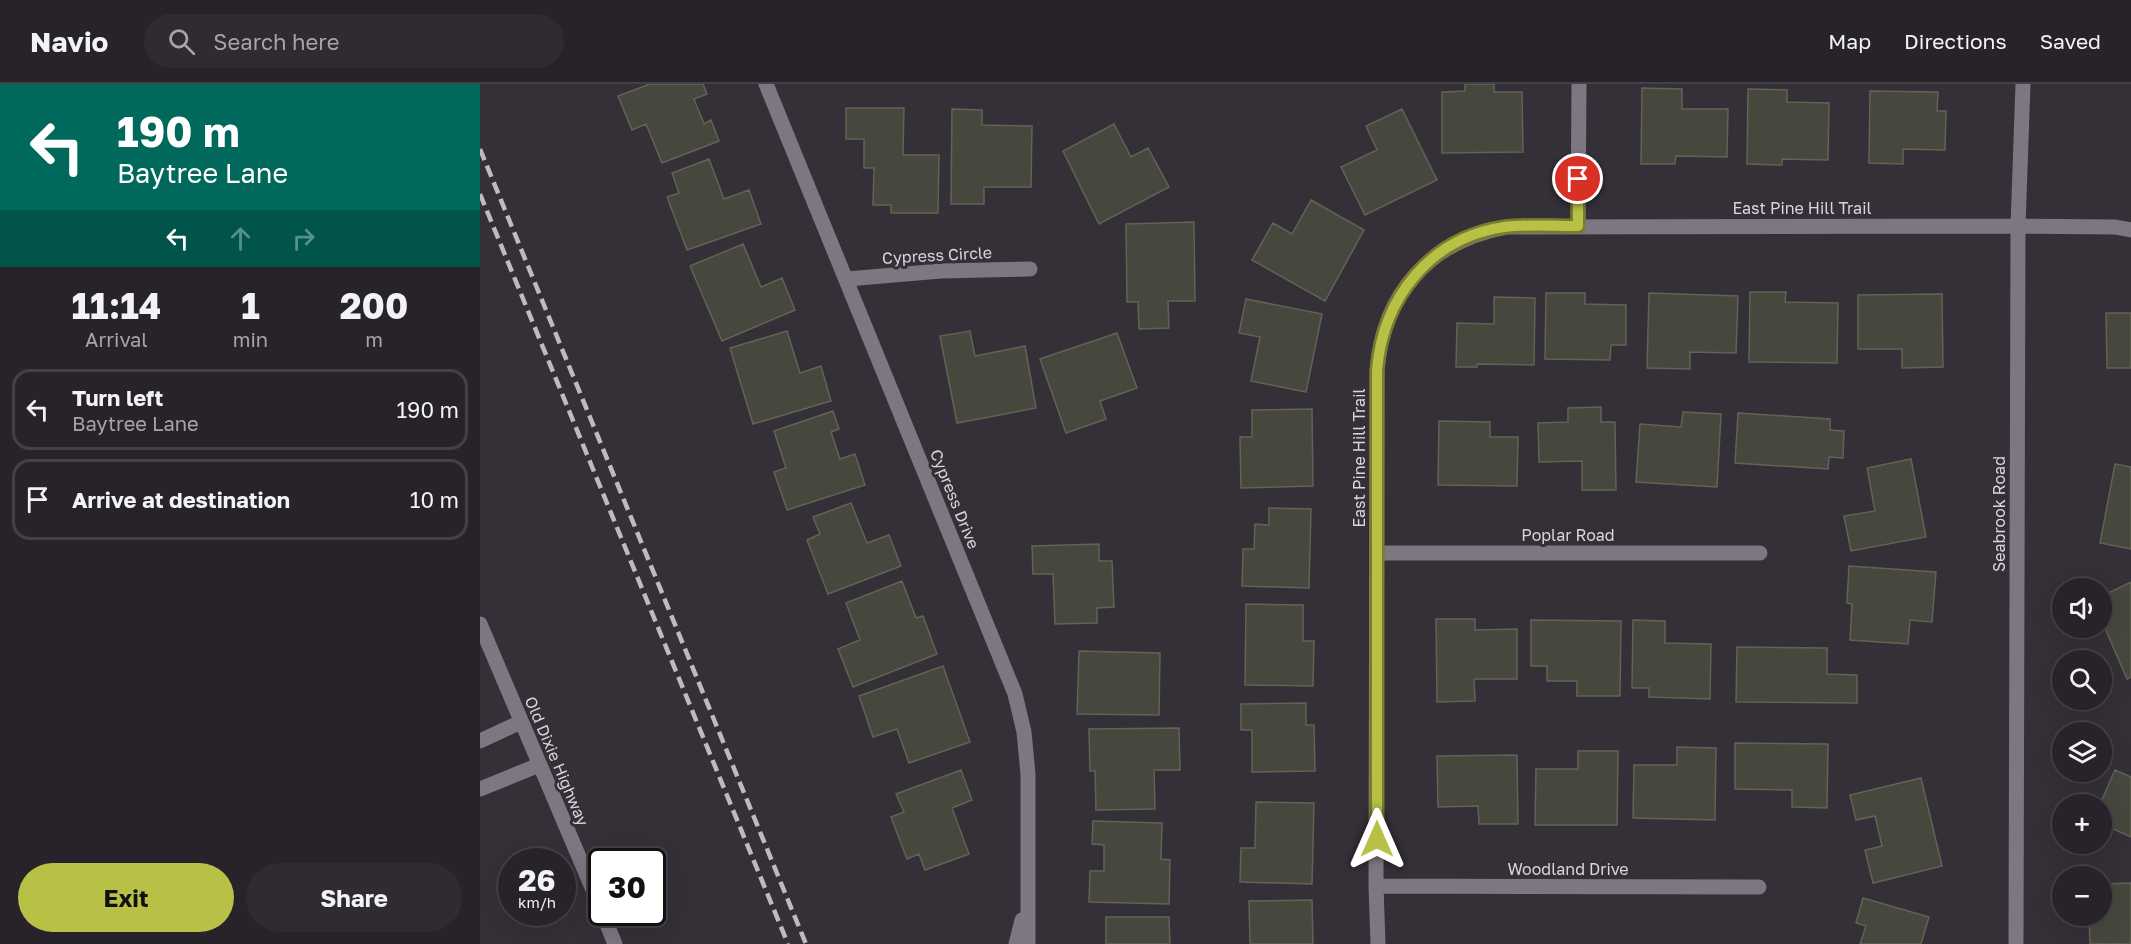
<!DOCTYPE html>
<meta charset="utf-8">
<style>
:root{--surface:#28232a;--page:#302b32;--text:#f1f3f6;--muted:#a5a4a8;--line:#444047;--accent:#b9c046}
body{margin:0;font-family:"Golos Text",sans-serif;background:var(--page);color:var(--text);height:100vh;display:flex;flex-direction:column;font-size:22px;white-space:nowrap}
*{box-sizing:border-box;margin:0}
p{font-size:20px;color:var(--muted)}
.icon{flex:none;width:33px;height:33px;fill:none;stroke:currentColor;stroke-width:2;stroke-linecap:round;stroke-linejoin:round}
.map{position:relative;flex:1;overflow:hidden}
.sheet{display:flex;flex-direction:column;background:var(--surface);width:480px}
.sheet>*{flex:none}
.top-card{background:#00695c;color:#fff;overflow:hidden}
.tools{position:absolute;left:1572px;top:494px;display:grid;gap:12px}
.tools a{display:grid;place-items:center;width:60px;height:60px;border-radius:50%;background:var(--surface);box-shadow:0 6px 24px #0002,0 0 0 2px var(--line);font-size:30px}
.speed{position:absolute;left:18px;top:764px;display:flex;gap:12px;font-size:30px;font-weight:700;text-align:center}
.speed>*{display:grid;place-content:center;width:78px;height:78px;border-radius:50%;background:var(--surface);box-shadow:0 6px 24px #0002,0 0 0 2px var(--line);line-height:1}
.speed small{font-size:15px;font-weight:400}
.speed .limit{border:3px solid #111;border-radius:9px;background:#fff;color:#111}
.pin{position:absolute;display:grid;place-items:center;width:51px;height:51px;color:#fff;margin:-26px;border:3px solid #fff;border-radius:50%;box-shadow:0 2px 6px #0007}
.me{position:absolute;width:66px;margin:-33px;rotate:0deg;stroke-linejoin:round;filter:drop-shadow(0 0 4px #0008)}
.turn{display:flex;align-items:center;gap:21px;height:126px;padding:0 18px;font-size:27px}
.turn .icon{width:78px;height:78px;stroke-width:2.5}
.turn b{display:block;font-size:42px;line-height:51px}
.lanes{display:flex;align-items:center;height:57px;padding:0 18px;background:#0003;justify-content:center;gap:30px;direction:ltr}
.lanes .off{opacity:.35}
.eta{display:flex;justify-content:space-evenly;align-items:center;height:102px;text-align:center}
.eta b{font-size:36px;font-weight:700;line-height:42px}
.action{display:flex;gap:12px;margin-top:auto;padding:12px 18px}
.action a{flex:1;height:69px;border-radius:36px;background:var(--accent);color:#111;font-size:24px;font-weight:700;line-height:69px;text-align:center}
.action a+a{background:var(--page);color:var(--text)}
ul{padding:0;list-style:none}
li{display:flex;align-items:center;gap:18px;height:81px;margin:0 12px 9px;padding:0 6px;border:3px solid var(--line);border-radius:18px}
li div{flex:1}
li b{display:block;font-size:22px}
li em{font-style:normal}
header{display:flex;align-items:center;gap:36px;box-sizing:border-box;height:84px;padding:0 30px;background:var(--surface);border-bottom:2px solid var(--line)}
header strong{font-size:28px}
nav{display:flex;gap:33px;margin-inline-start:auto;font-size:21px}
.search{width:420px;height:54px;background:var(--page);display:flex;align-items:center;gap:15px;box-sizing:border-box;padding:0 21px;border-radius:33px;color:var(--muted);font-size:22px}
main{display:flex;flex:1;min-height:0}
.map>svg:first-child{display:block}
</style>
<header>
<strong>Navio</strong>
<div class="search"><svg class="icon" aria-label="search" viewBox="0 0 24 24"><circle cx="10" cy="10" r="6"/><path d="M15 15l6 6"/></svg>Search here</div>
<nav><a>Map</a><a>Directions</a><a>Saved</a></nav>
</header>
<main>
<section class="sheet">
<div class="top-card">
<div class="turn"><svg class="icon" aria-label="left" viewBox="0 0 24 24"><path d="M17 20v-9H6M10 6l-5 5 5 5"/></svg><div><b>190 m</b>Baytree Lane</div></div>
<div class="lanes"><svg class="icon" aria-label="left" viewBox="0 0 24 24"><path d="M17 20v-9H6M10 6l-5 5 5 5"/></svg><svg class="icon off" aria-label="ahead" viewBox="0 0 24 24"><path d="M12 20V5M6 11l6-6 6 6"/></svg><svg class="icon off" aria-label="right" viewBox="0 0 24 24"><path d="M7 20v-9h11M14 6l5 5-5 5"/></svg></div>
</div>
<div class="eta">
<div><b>11:14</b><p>Arrival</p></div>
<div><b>1</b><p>min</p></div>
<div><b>200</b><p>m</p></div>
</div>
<ul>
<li><svg class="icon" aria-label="left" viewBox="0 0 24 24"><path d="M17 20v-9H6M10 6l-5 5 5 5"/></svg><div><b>Turn left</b><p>Baytree Lane</p></div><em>190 m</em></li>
<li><svg class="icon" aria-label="arrive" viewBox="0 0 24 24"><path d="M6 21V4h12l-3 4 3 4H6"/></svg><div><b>Arrive at destination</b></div><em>10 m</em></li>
</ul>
<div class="action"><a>Exit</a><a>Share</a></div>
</section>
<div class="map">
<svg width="1651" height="860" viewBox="0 0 1651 860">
<rect width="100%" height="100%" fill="#352f38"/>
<path fill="#47483d" stroke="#616357" stroke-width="1.5" d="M 170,0 L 223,0 L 227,10 L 214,15 L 224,40 L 231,36 L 239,57 L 182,79 L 166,40 L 152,46 L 138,12 Z
M 985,0 L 1014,0 L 1014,8 L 1042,8 L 1043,68 L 962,69 L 962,8 L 985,7 Z
M 1162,4 L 1202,5 L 1202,25 L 1248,25 L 1247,73 L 1196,72 L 1195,80 L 1161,80 Z
M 1268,5 L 1307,6 L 1307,18 L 1349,19 L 1348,76 L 1302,75 L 1302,81 L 1267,80 Z
M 1390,7 L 1458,8 L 1457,27 L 1466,27 L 1465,66 L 1423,65 L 1423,80 L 1389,79 Z
M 366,24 L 424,24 L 423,71 L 459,71 L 458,129 L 411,129 L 411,121 L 393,121 L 394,84 L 384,84 L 384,55 L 366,55 Z
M 472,25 L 502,26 L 502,41 L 552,42 L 551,103 L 504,103 L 504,120 L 471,120 Z
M 922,25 L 957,96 L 885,131 L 861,83 L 897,66 L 886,42 Z
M 634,40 L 651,73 L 668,64 L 689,103 L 619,140 L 583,67 Z
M 229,75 L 244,115 L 269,106 L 281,140 L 207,166 L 187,113 L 199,109 L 192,89 Z
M 831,116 L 884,146 L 845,217 L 772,176 L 793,139 L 812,150 Z
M 714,138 L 715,217 L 688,217 L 689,244 L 659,245 L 658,218 L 647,218 L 646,140 Z
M 263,160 L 281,203 L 302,194 L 315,226 L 242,257 L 210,182 Z
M 1270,208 L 1306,208 L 1305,218 L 1358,219 L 1357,279 L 1269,278 Z
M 1066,209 L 1105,209 L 1105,220 L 1146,221 L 1146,261 L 1131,261 L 1130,276 L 1065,275 Z
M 1169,209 L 1258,212 L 1256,269 L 1210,268 L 1210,285 L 1167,284 Z
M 1462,210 L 1463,283 L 1422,284 L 1422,265 L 1378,265 L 1378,211 Z
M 1014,213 L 1055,214 L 1054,281 L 997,280 L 997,283 L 976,283 L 977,239 L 1014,240 Z
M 766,215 L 842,230 L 826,308 L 771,297 L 780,253 L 759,249 Z
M 1626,229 L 1651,229 L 1651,284 L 1627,284 Z
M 307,247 L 320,289 L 341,282 L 351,317 L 273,340 L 250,264 Z
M 490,247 L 495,272 L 545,262 L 556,324 L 477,339 L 460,252 Z
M 637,249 L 657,304 L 620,317 L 626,335 L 586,349 L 560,275 Z
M 1121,323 L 1121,338 L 1135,338 L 1136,406 L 1102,406 L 1102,377 L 1059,378 L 1058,339 L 1088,338 L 1088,324 Z
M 832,325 L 833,402 L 761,404 L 760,353 L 772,353 L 772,326 Z
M 353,327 L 359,345 L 351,348 L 360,375 L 375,370 L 385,401 L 307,426 L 294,388 L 306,384 L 294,347 Z
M 1203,328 L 1241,330 L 1237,403 L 1156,398 L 1160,340 L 1201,343 Z
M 1258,329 L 1350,335 L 1350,346 L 1364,347 L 1363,374 L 1349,373 L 1348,385 L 1255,379 Z
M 959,337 L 1010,338 L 1010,353 L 1038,353 L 1037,402 L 958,401 Z
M 1431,375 L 1446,453 L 1371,467 L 1364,432 L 1395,427 L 1387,384 Z
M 1635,380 L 1651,383 L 1651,465 L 1620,459 Z
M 371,419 L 387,459 L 409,451 L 421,482 L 348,510 L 327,456 L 340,450 L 333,433 Z
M 789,424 L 831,425 L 829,504 L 762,502 L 763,465 L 774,465 L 775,440 L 789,441 Z
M 619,460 L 619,477 L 632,477 L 634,523 L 617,524 L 617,539 L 575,540 L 573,490 L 553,490 L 552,462 Z
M 1369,482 L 1456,488 L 1452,538 L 1430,536 L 1428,560 L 1370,556 L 1372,520 L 1367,519 Z
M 422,497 L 436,534 L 443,532 L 457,570 L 373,603 L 358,565 L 380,556 L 366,519 Z
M 1651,498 L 1651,593 L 1647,595 L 1622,537 L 1622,512 Z
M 766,520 L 823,521 L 823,557 L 834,557 L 833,602 L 765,601 Z
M 956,535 L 995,535 L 995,546 L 1037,545 L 1037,595 L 994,595 L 995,617 L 957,618 Z
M 1051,536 L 1141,537 L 1140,612 L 1097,612 L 1097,597 L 1067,597 L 1067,582 L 1051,582 Z
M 1153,536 L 1185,537 L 1185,559 L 1231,560 L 1230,615 L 1169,613 L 1169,604 L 1152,604 Z
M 1257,563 L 1347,564 L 1347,590 L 1377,591 L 1377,619 L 1256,618 Z
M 599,567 L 680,569 L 679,631 L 597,630 Z
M 463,582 L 490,658 L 429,679 L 417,645 L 393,653 L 379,612 Z
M 826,619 L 826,641 L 834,641 L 835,687 L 772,688 L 772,646 L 761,646 L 761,620 Z
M 699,644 L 700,686 L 674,686 L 675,725 L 616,726 L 615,687 L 610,687 L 609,645 Z
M 1255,659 L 1348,660 L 1347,724 L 1312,723 L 1312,706 L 1255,705 Z
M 1197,663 L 1236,664 L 1235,736 L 1153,734 L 1154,681 L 1197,681 Z
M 1098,667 L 1138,667 L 1137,741 L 1055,741 L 1056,685 L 1098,685 Z
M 1037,671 L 1038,740 L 999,740 L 998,722 L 958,723 L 957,672 Z
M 481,686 L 492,716 L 472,724 L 489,770 L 445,786 L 439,770 L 427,775 L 411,733 L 424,728 L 416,710 Z
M 1635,686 L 1651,693 L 1651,753 L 1622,740 L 1620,720 Z
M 1441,694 L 1462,782 L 1393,799 L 1385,766 L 1402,762 L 1395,732 L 1376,736 L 1370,711 Z
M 776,718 L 834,719 L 832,800 L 760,798 L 761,764 L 775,764 Z
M 613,737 L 682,739 L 681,775 L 690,776 L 689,820 L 609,818 L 610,787 L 624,787 L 624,761 L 612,760 Z
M 1651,799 L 1651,860 L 1610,860 L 1609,831 L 1622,831 L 1622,800 Z
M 1383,814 L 1449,833 L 1441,860 L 1380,860 L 1386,842 L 1376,839 Z
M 832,816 L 833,860 L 770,860 L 769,817 Z
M 626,833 L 689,833 L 690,860 L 626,860 Z"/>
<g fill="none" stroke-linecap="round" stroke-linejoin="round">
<path stroke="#7e7681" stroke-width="15" d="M 0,657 L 41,638
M 0,705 L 59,681"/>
<path stroke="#7e7681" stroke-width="15" d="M 286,0 L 535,610 L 544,648 L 548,690 L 548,860
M 1098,142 L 1099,0
M 367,195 L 461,187 L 550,185
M 897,469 L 1280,469
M 896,802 L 1279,803
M 536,860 L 542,836
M 898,860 L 896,802 L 897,287 C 903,209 950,157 1026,143 L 1538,142 L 1635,143 L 1651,146
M 1536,860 L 1538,142 L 1543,0"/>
<path stroke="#7e7681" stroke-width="15" d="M 0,540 L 122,827
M 122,828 L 135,860"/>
<path stroke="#bfb9c0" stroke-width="4.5" stroke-dasharray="12 6" stroke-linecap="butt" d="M 0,65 L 326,860
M 0,110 L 308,860"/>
</g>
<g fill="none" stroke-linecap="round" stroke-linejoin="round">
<g stroke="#787d2e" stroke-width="15">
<path id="route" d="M 897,755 L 897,286 C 903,214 950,154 1024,143 C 1048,140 1074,142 1098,142 L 1098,95"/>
</g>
<use href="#route" stroke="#b9c046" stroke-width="10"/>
</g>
<g text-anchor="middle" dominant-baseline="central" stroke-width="6" stroke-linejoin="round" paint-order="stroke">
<g font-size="16" fill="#dad5db" stroke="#352f38">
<text x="1322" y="124">East Pine Hill Trail</text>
<text transform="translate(457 171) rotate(-3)">Cypress Circle</text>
<text transform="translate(879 374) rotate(-90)">East Pine Hill Trail</text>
<text transform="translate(475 415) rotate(68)">Cypress Drive</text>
<text transform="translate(1519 430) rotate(-90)">Seabrook Road</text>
<text x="1088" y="451">Poplar Road</text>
<text transform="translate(77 677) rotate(67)">Old Dixie Highway</text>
<text x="1088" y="785">Woodland Drive</text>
</g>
</g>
</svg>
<div class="tools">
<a><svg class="icon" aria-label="sound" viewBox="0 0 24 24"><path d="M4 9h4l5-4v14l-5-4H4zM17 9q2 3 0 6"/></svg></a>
<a><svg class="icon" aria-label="search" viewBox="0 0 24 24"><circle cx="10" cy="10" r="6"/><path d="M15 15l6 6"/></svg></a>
<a><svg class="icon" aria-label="layers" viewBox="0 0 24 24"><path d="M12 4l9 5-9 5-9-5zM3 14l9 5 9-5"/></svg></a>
<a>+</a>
<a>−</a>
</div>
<div class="speed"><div>26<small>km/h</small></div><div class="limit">30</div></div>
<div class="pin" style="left:1098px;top:95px;background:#d93025"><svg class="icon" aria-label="arrive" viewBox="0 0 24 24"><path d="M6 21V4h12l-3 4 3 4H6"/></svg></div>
<svg class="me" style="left:897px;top:755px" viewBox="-20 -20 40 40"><path d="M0-17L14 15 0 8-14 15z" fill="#b9c046" stroke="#fff" stroke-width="4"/></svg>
</div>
</main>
